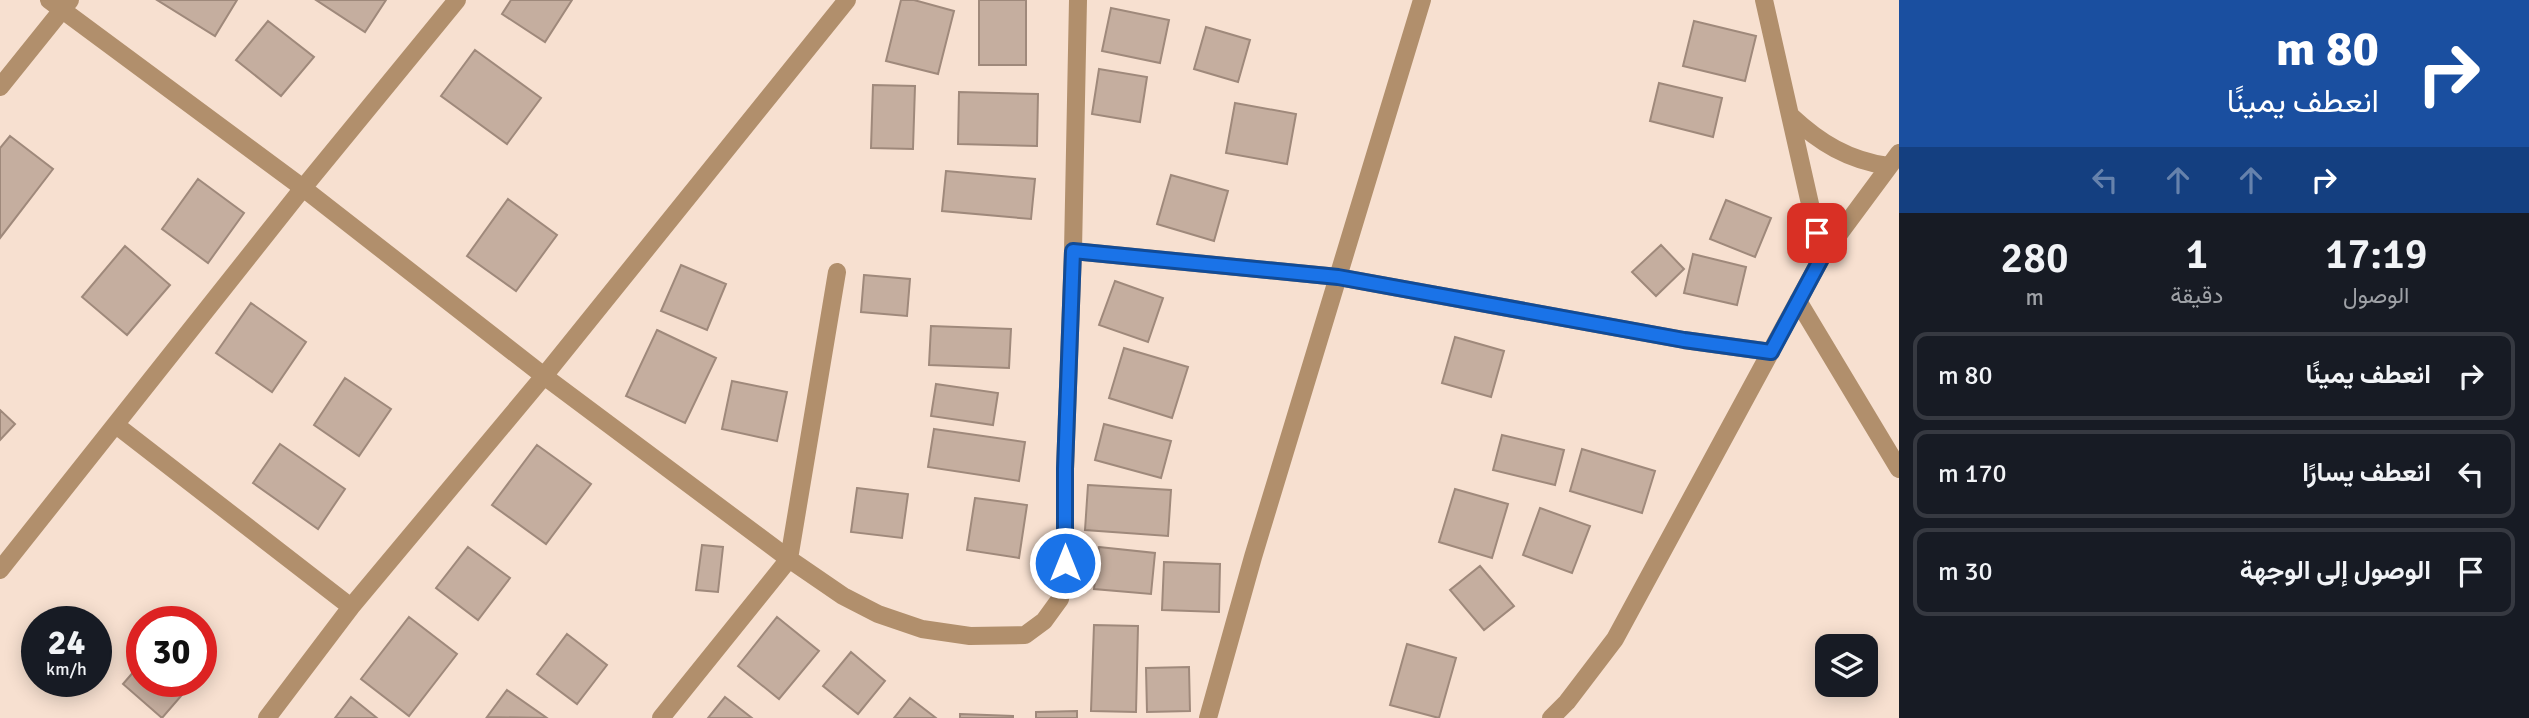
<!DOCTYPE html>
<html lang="ar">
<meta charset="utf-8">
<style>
:root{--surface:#171b24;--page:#242831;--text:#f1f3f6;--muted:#9ea1a6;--line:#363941}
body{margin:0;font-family:Signika,Vazirmatn,sans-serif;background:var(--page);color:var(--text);direction:rtl;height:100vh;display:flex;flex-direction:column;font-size:26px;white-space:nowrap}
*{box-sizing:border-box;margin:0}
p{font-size:23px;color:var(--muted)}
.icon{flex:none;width:38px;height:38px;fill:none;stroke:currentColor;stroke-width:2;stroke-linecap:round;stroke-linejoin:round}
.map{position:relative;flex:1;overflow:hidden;direction:ltr}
.drawer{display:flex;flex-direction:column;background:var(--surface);width:630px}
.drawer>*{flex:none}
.top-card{background:#1a4fa0;color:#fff;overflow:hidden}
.buttons{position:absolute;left:1815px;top:634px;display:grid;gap:14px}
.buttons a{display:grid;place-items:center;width:63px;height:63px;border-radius:14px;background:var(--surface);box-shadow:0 4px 18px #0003;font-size:35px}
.speed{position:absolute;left:21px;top:606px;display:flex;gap:14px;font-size:35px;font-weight:700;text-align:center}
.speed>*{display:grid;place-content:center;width:91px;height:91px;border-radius:50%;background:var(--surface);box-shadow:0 4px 18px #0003;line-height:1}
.speed small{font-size:18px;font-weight:400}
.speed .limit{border:10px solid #d22;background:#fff;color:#111}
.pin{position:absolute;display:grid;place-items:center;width:60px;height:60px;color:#fff;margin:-30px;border-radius:14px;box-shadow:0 4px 10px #0006}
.me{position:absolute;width:77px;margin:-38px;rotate:0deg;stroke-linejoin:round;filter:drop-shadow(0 0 5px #0008)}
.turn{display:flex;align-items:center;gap:24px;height:147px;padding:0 35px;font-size:32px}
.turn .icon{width:91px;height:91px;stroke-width:2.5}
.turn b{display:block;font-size:49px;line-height:60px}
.lanes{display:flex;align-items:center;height:66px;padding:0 35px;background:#0003;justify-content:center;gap:35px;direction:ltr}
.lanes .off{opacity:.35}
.eta{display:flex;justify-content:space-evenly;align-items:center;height:119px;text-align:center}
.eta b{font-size:42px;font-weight:600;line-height:49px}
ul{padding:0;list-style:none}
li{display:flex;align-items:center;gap:21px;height:88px;margin:0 14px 10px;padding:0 21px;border:4px solid var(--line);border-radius:14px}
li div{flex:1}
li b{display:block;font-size:26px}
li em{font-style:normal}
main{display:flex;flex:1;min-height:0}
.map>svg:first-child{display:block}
</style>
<main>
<section class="drawer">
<div class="top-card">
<div class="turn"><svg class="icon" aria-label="right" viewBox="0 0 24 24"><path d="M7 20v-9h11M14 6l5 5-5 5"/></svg><div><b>80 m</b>انعطف يمينًا</div></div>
<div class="lanes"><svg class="icon off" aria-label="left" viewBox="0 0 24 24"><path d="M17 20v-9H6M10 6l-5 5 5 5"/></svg><svg class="icon off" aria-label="ahead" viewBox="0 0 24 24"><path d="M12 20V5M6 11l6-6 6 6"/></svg><svg class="icon off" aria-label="ahead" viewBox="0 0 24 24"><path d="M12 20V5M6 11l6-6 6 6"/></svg><svg class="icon" aria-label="right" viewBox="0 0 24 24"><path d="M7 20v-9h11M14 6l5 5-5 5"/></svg></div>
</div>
<div class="eta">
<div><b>17:19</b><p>الوصول</p></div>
<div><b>1</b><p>دقيقة</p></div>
<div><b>280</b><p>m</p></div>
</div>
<ul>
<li><svg class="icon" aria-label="right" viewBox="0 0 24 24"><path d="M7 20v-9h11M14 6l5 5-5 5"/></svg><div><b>انعطف يمينًا</b></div><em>80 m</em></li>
<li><svg class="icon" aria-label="left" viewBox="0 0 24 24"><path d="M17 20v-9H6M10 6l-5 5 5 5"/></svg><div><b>انعطف يسارًا</b></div><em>170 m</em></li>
<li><svg class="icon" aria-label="arrive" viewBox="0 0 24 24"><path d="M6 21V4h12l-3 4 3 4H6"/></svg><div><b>الوصول إلى الوجهة</b></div><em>30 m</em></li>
</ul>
</section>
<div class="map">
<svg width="1899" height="718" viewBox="0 0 1899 718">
<rect width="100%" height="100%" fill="#f7e0d0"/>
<path fill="#c5ae9f" stroke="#9f897b" stroke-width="2" d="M 157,0 L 237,0 L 215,36 Z
M 316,0 L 386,0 L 365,32 Z
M 511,0 L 572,0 L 545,42 L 502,14 Z
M 901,0 L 914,0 L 954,11 L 938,74 L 886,61 Z
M 979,0 L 1026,0 L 1026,65 L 979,65 Z
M 1111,8 L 1169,20 L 1160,63 L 1102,51 Z
M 268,21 L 314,57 L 281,96 L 236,60 Z
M 1694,21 L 1756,36 L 1745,81 L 1683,66 Z
M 1206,27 L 1250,40 L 1238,82 L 1194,69 Z
M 475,50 L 541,98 L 507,144 L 441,96 Z
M 1099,69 L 1147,77 L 1140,122 L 1092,114 Z
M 1659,83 L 1722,98 L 1713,137 L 1650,121 Z
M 873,85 L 915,86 L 913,149 L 871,148 Z
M 959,92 L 1038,94 L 1037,146 L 958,144 Z
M 1235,103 L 1296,114 L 1287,164 L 1226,153 Z
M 10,136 L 53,169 L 0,238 L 0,148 Z
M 946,171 L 1035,179 L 1031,219 L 942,211 Z
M 1171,175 L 1228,191 L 1214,241 L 1157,224 Z
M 198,179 L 244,213 L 208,263 L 162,229 Z
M 508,199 L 557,235 L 516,291 L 467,256 Z
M 1726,200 L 1771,218 L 1755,257 L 1710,239 Z
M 1661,245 L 1684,269 L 1656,296 L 1632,272 Z
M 125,246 L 170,285 L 127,335 L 82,297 Z
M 1693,254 L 1746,267 L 1737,305 L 1684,293 Z
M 681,265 L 726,284 L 707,330 L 661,311 Z
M 864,275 L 910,279 L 907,316 L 861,312 Z
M 1115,281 L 1163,298 L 1148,342 L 1099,325 Z
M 251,303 L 306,342 L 272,392 L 216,353 Z
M 931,326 L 1011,329 L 1009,368 L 929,365 Z
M 657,330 L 716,358 L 685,423 L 626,396 Z
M 1455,337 L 1504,351 L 1491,397 L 1442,383 Z
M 1124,348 L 1188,367 L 1172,418 L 1109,398 Z
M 345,378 L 391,409 L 359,456 L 314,425 Z
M 732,381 L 787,392 L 777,441 L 722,429 Z
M 936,384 L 998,393 L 993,425 L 931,416 Z
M 0,410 L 15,424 L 0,440 Z
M 1104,424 L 1171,441 L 1161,478 L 1095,460 Z
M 934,429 L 1025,442 L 1019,481 L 928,467 Z
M 1502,435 L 1564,450 L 1555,485 L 1493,470 Z
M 280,444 L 345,489 L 318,529 L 253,483 Z
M 537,445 L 591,484 L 546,544 L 492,505 Z
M 1582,449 L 1655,471 L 1642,513 L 1570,491 Z
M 1088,485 L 1171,490 L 1168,536 L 1085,530 Z
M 857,488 L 908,494 L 902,538 L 851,532 Z
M 1455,489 L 1508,504 L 1492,558 L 1439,542 Z
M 975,498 L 1027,505 L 1019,558 L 967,550 Z
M 1540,508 L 1590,526 L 1572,573 L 1523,555 Z
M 702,545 L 723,547 L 718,592 L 696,590 Z
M 468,547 L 510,578 L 478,620 L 436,588 Z
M 1099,547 L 1155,553 L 1151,594 L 1094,589 Z
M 1164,562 L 1220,564 L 1219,612 L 1162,610 Z
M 1480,566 L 1514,606 L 1484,630 L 1450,590 Z
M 409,617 L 457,654 L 409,716 L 361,679 Z
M 777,617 L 819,651 L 779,699 L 738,666 Z
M 1094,625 L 1138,626 L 1136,712 L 1091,711 Z
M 567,634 L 607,665 L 577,704 L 537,674 Z
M 1407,644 L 1456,658 L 1439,718 L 1390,705 Z
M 851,652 L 885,681 L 858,714 L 823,686 Z
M 142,662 L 142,681 L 194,681 L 162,718 L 123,684 Z
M 1189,667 L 1190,711 L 1147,712 L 1146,668 Z
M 507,690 L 547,718 L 487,717 Z
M 351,697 L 377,718 L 335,718 Z
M 725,697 L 752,718 L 708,718 Z
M 910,698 L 936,718 L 894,718 Z
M 1077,711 L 1077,718 L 1036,718 L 1036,712 Z
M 960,714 L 1013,716 L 1013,718 L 960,718 Z"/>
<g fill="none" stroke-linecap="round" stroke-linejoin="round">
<path stroke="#b18f6c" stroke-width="18" d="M 49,0 L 303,188 L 544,376 L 789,559 L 843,596 L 878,614 L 922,629 L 970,636 L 1025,635 L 1044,621 L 1060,599 L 1065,563 L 1065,469 L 1073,251 L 1078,0
M 1764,0 L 1822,257
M 0,87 L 70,0
M 1791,116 C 1820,143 1848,160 1888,166
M 1073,251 L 1338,277 L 1684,340 L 1771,352
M 1798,301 L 1899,469
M 116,425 L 351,607
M 0,570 L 303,188 L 457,0
M 267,718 L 351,607 L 544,376 L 847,0
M 661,718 L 789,559 L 837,272
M 1208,718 L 1253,557 L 1422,0
M 1551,718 L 1567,702 L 1615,639 L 1822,257 L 1899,153"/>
</g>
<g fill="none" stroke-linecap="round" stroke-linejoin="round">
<g stroke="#114b97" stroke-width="18">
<path id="route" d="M 1065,563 L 1065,469 L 1073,251 L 1338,277 L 1684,340 L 1771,352 L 1822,257 L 1817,233"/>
</g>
<use href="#route" stroke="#1a73e8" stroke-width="12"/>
</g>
</svg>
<div class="buttons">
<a><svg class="icon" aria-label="layers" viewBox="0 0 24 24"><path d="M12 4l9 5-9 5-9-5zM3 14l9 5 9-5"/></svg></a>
</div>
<div class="speed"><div>24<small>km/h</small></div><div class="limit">30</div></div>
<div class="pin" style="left:1817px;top:233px;background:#d93025"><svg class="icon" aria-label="arrive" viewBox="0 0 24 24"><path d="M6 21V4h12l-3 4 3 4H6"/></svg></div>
<svg class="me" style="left:1065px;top:563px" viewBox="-20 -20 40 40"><circle r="17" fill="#1a73e8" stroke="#fff" stroke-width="3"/><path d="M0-11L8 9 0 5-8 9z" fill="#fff"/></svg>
</div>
</main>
